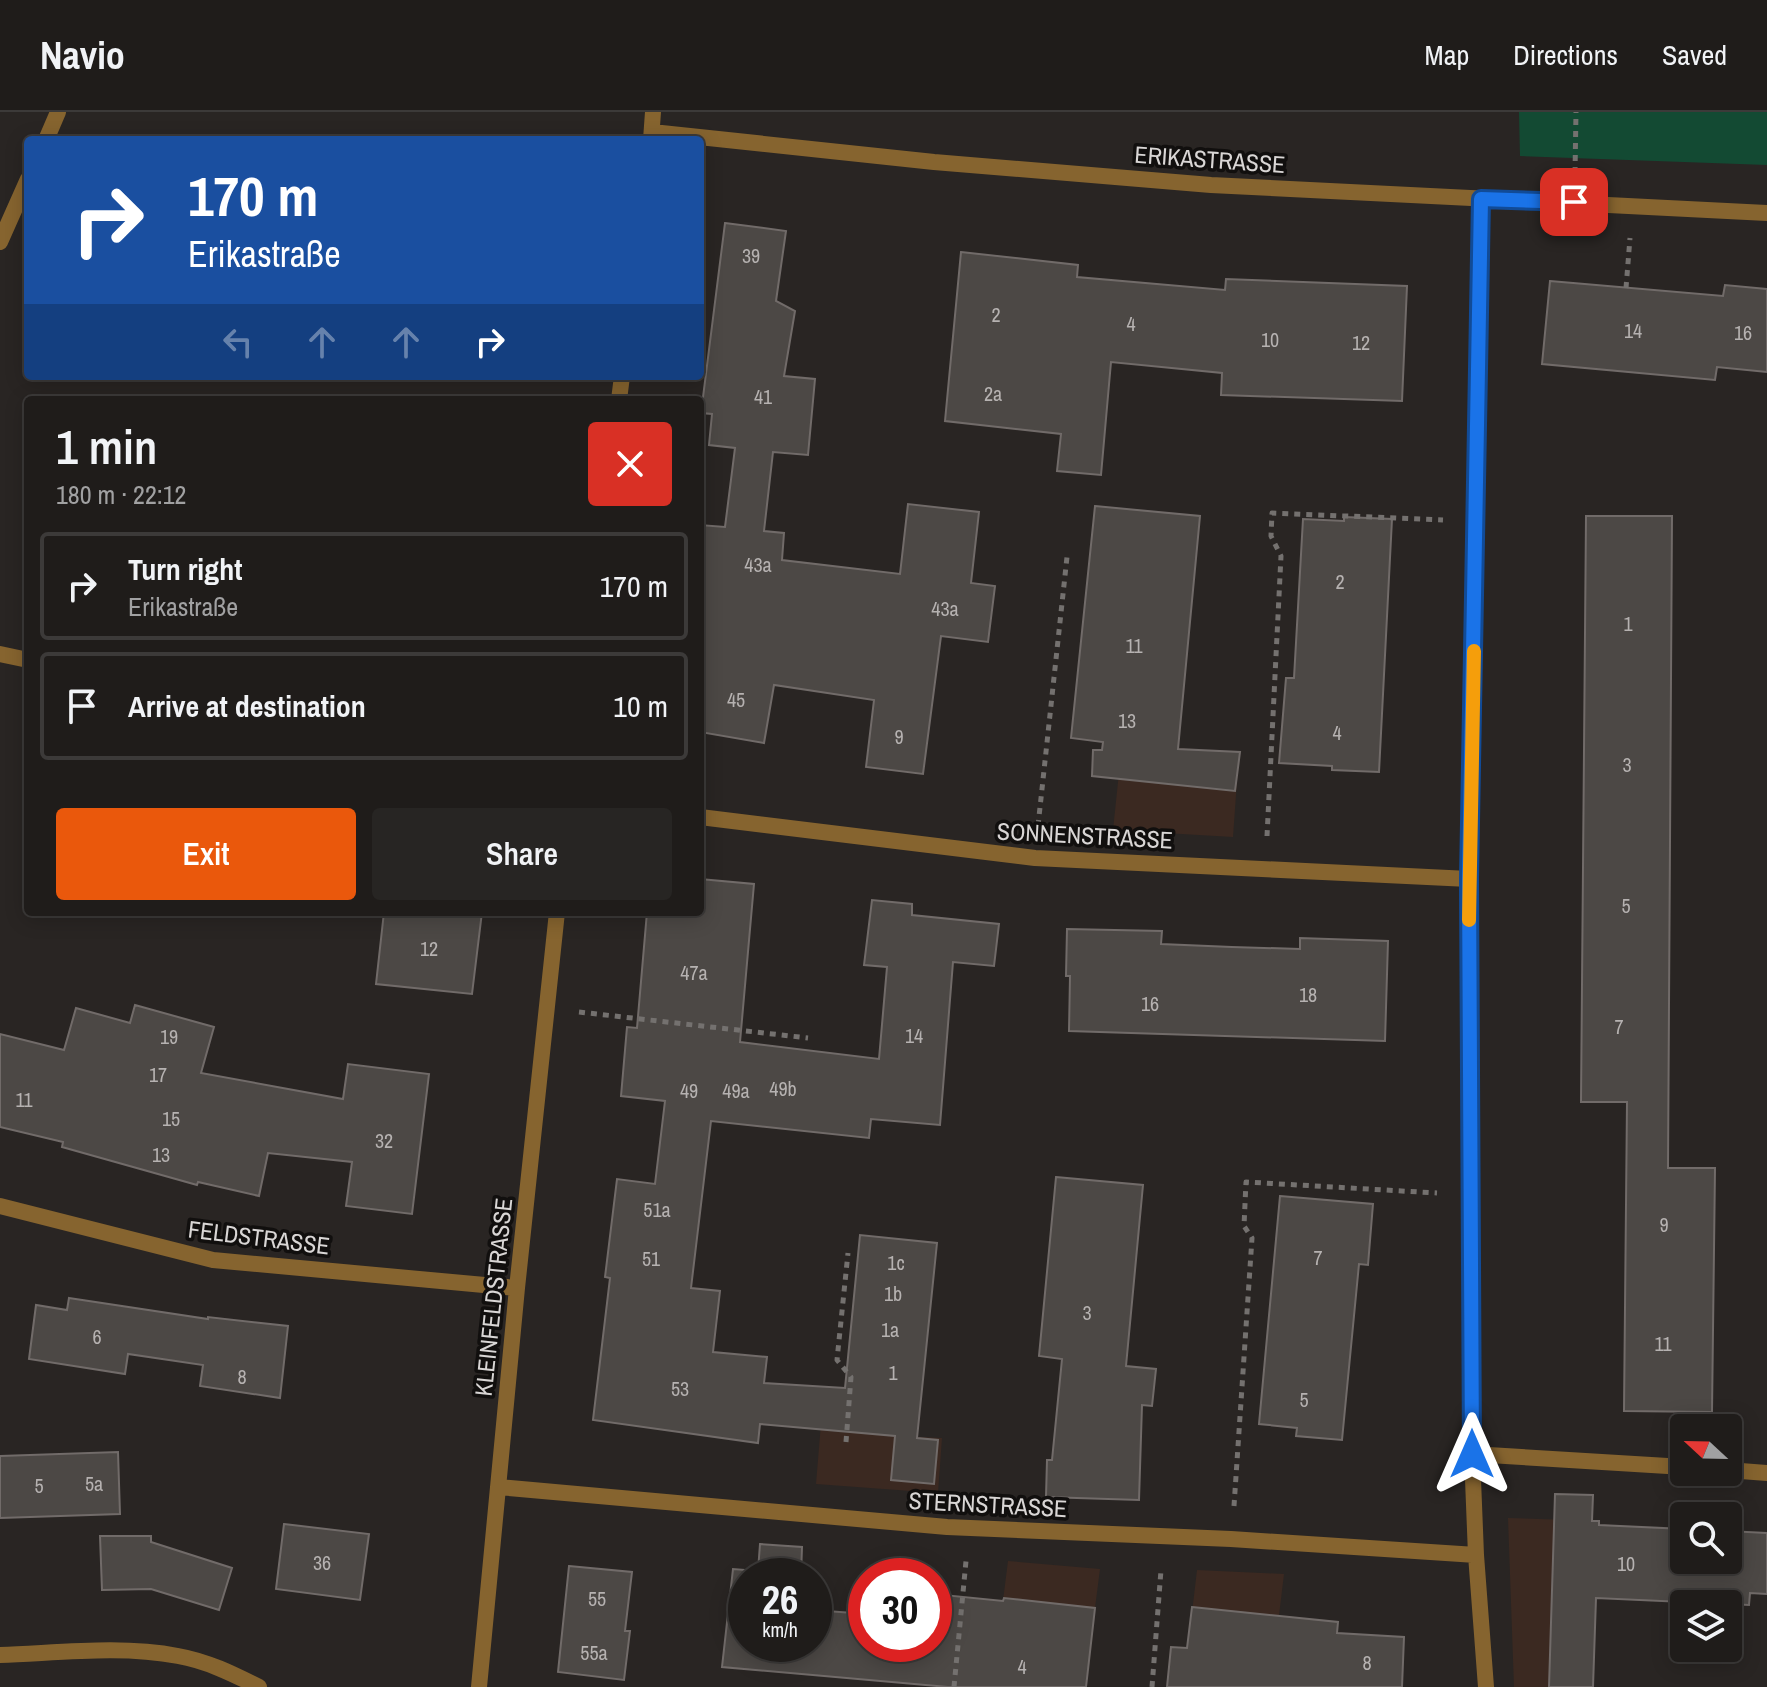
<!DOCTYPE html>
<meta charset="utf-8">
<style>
:root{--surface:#1f1c1a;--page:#272523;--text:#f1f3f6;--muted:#a1a1a2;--line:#3c3a39;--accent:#ea580c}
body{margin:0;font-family:"Archivo Narrow",sans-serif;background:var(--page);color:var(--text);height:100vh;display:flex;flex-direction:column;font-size:30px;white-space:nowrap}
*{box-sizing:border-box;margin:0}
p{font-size:26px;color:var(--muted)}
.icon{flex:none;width:44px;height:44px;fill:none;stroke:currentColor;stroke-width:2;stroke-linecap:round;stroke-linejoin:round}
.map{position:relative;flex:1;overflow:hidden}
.details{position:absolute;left:24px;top:284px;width:680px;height:520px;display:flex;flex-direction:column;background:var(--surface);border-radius:8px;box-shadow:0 4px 20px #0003,0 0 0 2px var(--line)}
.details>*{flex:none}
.guide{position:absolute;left:24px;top:24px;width:680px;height:244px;border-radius:8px;box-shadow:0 4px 20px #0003,0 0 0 2px var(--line);background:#1a4fa0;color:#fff;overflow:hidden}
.needle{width:52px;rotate:292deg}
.buttons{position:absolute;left:1670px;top:1302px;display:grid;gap:16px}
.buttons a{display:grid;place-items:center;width:72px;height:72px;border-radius:8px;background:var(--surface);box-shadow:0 4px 20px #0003,0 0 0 2px var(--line);font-size:40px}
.speed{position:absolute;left:728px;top:1446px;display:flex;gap:16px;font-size:40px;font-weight:700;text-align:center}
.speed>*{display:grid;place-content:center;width:104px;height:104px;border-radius:50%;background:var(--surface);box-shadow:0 4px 20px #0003,0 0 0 2px var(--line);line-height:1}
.speed small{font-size:20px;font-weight:400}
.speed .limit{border:12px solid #d22;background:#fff;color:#111}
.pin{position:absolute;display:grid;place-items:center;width:68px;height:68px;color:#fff;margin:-34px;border-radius:16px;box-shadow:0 4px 12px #0006}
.me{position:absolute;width:88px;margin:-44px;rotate:0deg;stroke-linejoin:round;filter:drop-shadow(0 0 6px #0008)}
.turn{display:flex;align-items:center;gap:28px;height:168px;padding:0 32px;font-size:36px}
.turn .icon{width:104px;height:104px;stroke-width:2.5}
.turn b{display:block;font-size:56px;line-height:68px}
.lanes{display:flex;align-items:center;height:76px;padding:0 32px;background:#0003;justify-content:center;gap:40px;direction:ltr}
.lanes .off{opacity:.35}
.round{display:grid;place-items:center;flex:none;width:84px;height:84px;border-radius:8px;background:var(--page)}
.headline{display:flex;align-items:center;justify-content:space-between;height:136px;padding:0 32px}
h1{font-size:48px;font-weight:600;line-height:60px}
.button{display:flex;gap:16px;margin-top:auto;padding:16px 32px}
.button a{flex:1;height:92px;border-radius:8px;background:var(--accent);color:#fff;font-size:32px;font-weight:600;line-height:92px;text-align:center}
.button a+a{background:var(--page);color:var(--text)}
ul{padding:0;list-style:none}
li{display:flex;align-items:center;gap:24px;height:108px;margin:0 16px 12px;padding:0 16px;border:4px solid var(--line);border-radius:8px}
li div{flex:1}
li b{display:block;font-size:30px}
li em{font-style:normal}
header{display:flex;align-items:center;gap:48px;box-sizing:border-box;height:112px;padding:0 40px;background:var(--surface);border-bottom:2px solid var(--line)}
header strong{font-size:38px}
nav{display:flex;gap:44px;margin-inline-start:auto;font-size:28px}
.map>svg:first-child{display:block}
</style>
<header>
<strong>Navio</strong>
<nav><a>Map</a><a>Directions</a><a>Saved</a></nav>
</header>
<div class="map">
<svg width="1767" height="1575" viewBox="0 0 1767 1575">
<rect width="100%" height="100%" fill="#292523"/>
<path fill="#3b2921" d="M 1122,632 L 1239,641 L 1233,725 L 1113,718 Z
M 824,1275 L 899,1282 L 896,1324 L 942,1326 L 938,1381 L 816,1372 Z
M 1508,1406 L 1599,1409 L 1593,1575 L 1514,1575 Z
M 1008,1449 L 1100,1457 L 1095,1496 L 998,1528 Z
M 1197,1458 L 1284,1462 L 1274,1545 L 1188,1535 Z"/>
<path fill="#134a33" d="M 1519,0 L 1767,0 L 1767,53 L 1520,44 Z"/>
<path fill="#4c4845" stroke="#716b69" stroke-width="2" d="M 725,111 L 786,119 L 776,189 L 795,199 L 784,264 L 815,267 L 808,343 L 773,340 L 764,419 L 784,421 L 782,448 L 900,462 L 908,392 L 979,400 L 971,471 L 995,474 L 988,530 L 941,524 L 923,662 L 866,655 L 874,588 L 774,573 L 764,631 L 700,620 L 700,413 L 725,415 L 735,336 L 709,333 L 712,302 L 701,301 Z
M 961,140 L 1078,153 L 1077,165 L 1225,178 L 1226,167 L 1407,174 L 1402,289 L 1221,283 L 1222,261 L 1111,250 L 1101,363 L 1057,359 L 1061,322 L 945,309 Z
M 1550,169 L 1723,184 L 1725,173 L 1767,177 L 1767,260 L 1717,255 L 1715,268 L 1542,252 Z
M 1095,394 L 1200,404 L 1178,637 L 1240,640 L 1235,679 L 1092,664 L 1093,638 L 1102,638 L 1103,630 L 1071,626 Z
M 1586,404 L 1672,404 L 1668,1056 L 1715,1056 L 1712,1300 L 1624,1299 L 1627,990 L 1581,990 Z
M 1344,405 L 1392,407 L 1379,660 L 1332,658 L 1332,654 L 1279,651 L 1286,566 L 1294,566 L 1303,407 L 1344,409 Z
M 700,767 L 754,772 L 740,930 L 879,947 L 887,855 L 864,853 L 872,788 L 912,792 L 912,803 L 999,812 L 994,854 L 953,850 L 940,1013 L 871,1007 L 869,1026 L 711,1009 L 691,1176 L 720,1179 L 713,1240 L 767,1245 L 764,1271 L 845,1276 L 860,1123 L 937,1131 L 917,1326 L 938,1328 L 934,1372 L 891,1368 L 895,1324 L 760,1312 L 758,1331 L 593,1308 L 610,1166 L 605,1165 L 617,1067 L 655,1072 L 665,989 L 621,984 L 627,915 L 637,916 L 647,800 L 700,800 Z
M 384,800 L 482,800 L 472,882 L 376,872 Z
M 1067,817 L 1162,819 L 1161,832 L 1232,835 L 1300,837 L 1300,826 L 1388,829 L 1385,929 L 1069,919 L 1070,864 L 1066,864 Z
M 135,893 L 214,915 L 201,961 L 343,987 L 348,952 L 429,962 L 412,1102 L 346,1094 L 352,1050 L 268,1041 L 259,1084 L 198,1070 L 197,1073 L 62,1035 L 63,1030 L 0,1015 L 0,922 L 64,938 L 76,896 L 130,911 Z
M 1056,1065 L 1143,1073 L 1126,1254 L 1156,1257 L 1152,1294 L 1142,1293 L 1139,1388 L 1046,1385 L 1047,1348 L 1052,1348 L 1062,1247 L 1039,1244 Z
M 1280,1084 L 1373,1092 L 1368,1153 L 1359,1152 L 1342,1328 L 1296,1324 L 1297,1316 L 1259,1312 Z
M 69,1186 L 208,1207 L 208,1205 L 288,1214 L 280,1286 L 200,1274 L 203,1253 L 128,1242 L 125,1262 L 29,1247 L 36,1193 L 67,1198 Z
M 118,1340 L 120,1402 L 0,1406 L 0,1344 Z
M 1555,1382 L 1593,1383 L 1592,1409 L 1599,1409 L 1599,1413 L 1684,1417 L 1684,1448 L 1728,1448 L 1728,1419 L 1767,1421 L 1767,1482 L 1750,1481 L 1749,1493 L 1596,1486 L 1593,1575 L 1549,1575 Z
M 284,1412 L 369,1422 L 360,1488 L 276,1477 Z
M 100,1424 L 151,1424 L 151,1430 L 232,1456 L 219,1498 L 151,1477 L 102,1478 Z
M 760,1432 L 802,1435 L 801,1464 L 746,1464 L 746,1532 L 814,1532 L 814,1498 L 866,1502 L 866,1532 L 934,1532 L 934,1482 L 1003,1489 L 1004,1486 L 1095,1496 L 1086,1575 L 948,1575 L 722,1555 L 733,1457 L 758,1459 Z
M 569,1454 L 632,1460 L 625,1519 L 630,1519 L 624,1568 L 558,1560 Z
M 1192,1495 L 1338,1510 L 1337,1521 L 1404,1525 L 1402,1575 L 1167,1575 L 1171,1535 L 1187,1536 Z"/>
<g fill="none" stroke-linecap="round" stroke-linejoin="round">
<path stroke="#74716f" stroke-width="5" stroke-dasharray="6 6" stroke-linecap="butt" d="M 1575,61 L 1576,0
M 1626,176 L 1630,126
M 1038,714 L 1067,445
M 1267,724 L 1281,444 L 1271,424 L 1272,401 L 1443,408
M 579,900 L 808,926
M 846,1330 L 851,1265 L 837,1248 L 848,1141
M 1234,1394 L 1252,1126 L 1244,1114 L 1246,1070 L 1437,1081
M 954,1575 L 966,1449
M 1152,1575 L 1161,1458"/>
<path stroke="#86642f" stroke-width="16" d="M 1472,1342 L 1684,1355
M 1728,1358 L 1767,1361"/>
<path stroke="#86642f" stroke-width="16" d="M 652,20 L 934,50 L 1211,73 L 1767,101
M 46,28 L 58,0
M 651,28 L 653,0
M 1481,87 L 1469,767 L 1470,1059 L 1472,1342 L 1476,1443 L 1486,1575
M 0,130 L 28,67
M 619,288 L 622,264
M 0,542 L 28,548
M 700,705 L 1035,746 L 1469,767
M 0,1094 L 213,1148 L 517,1176
M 498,1375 L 947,1415 L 1231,1427 L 1476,1443
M 0,1543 C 58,1541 121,1533 178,1544 C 207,1549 233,1562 259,1575
M 479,1575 L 517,1176 L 557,800"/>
</g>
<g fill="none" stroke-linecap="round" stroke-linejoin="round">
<g stroke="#114b97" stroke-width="20">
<path id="route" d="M 1472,1342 L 1469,767 L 1481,87 L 1574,90"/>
</g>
<use href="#route" stroke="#1a73e8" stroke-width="14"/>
<path stroke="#f59e0b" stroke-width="14" d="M 1469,808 L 1474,539"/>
</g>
<g text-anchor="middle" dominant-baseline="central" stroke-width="7" stroke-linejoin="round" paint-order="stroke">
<g font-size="20" fill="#b6b2b1">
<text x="751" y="143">39</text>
<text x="996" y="202">2</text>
<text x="1131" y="211">4</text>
<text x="1633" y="218">14</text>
<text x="1743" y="220">16</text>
<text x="1270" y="227">10</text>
<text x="1361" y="230">12</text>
<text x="993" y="281">2a</text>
<text x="763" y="284">41</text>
<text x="758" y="452">43a</text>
<text x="1340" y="469">2</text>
<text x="945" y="496">43a</text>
<text x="1628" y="511">1</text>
<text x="1134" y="533">11</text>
<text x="736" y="587">45</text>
<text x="1127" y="608">13</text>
<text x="1337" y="620">4</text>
<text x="899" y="624">9</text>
<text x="1627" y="652">3</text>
<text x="1626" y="793">5</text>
<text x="429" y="836">12</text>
<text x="694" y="860">47a</text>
<text x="1308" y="882">18</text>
<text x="1150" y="891">16</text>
<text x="1619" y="914">7</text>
<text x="914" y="923">14</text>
<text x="169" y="924">19</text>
<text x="158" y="962">17</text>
<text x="783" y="976">49b</text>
<text x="689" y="978">49</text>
<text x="736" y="978">49a</text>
<text x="24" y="987">11</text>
<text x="171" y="1006">15</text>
<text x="384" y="1028">32</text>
<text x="161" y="1042">13</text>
<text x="657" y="1097">51a</text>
<text x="1664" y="1112">9</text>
<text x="1318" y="1145">7</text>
<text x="651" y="1146">51</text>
<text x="896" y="1150">1c</text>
<text x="893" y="1181">1b</text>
<text x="1087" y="1200">3</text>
<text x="890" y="1217">1a</text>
<text x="97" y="1224">6</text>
<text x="1663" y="1231">11</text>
<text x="893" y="1260">1</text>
<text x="242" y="1264">8</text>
<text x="680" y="1276">53</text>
<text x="1304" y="1287">5</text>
<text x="94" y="1371">5a</text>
<text x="39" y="1373">5</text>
<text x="322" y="1450">36</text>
<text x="1626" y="1451">10</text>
<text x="597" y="1486">55</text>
<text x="594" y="1540">55a</text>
<text x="1367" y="1550">8</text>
<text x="1022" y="1554">4</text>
</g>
<g font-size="24" fill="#d9d6d5" stroke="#110f0e">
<text transform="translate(1210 47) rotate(4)">ERIKASTRASSE</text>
<text transform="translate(1085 723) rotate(3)">SONNENSTRASSE</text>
<text transform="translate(259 1125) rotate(7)">FELDSTRASSE</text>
<text transform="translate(493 1185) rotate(-84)">KLEINFELDSTRASSE</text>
<text transform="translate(988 1392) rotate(3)">STERNSTRASSE</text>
</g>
</g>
</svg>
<div class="buttons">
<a><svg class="needle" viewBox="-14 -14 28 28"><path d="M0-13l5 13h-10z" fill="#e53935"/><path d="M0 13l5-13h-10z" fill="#a1a1a2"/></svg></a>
<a><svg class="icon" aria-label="search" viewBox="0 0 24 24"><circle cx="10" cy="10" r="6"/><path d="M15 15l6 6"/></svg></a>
<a><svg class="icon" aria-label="layers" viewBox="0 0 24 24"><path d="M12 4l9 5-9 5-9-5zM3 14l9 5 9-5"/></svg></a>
</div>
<div class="speed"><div>26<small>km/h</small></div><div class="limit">30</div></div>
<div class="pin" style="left:1574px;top:90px;background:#d93025"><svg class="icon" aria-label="arrive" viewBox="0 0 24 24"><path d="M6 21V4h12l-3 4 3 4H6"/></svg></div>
<svg class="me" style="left:1472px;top:1342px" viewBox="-20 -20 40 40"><path d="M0-17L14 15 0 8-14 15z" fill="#1a73e8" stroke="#fff" stroke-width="4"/></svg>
<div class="guide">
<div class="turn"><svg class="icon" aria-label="right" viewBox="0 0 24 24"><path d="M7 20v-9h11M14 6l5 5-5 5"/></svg><div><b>170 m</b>Erikastraße</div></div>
<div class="lanes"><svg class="icon off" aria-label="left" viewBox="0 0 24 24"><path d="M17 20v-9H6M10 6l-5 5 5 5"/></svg><svg class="icon off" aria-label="ahead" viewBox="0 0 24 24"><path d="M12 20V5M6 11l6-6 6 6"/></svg><svg class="icon off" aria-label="ahead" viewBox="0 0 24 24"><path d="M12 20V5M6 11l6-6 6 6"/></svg><svg class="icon" aria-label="right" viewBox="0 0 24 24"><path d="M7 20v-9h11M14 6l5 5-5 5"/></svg></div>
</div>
<section class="details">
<div class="headline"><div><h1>1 min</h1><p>180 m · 22:12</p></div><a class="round" style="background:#d93025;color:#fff"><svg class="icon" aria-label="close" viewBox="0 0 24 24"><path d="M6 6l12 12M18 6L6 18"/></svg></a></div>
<ul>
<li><svg class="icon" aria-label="right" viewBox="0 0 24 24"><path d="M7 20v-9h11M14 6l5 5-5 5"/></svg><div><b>Turn right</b><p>Erikastraße</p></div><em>170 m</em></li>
<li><svg class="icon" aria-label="arrive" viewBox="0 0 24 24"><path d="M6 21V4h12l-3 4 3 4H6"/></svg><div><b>Arrive at destination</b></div><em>10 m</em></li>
</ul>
<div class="button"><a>Exit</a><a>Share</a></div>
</section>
</div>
